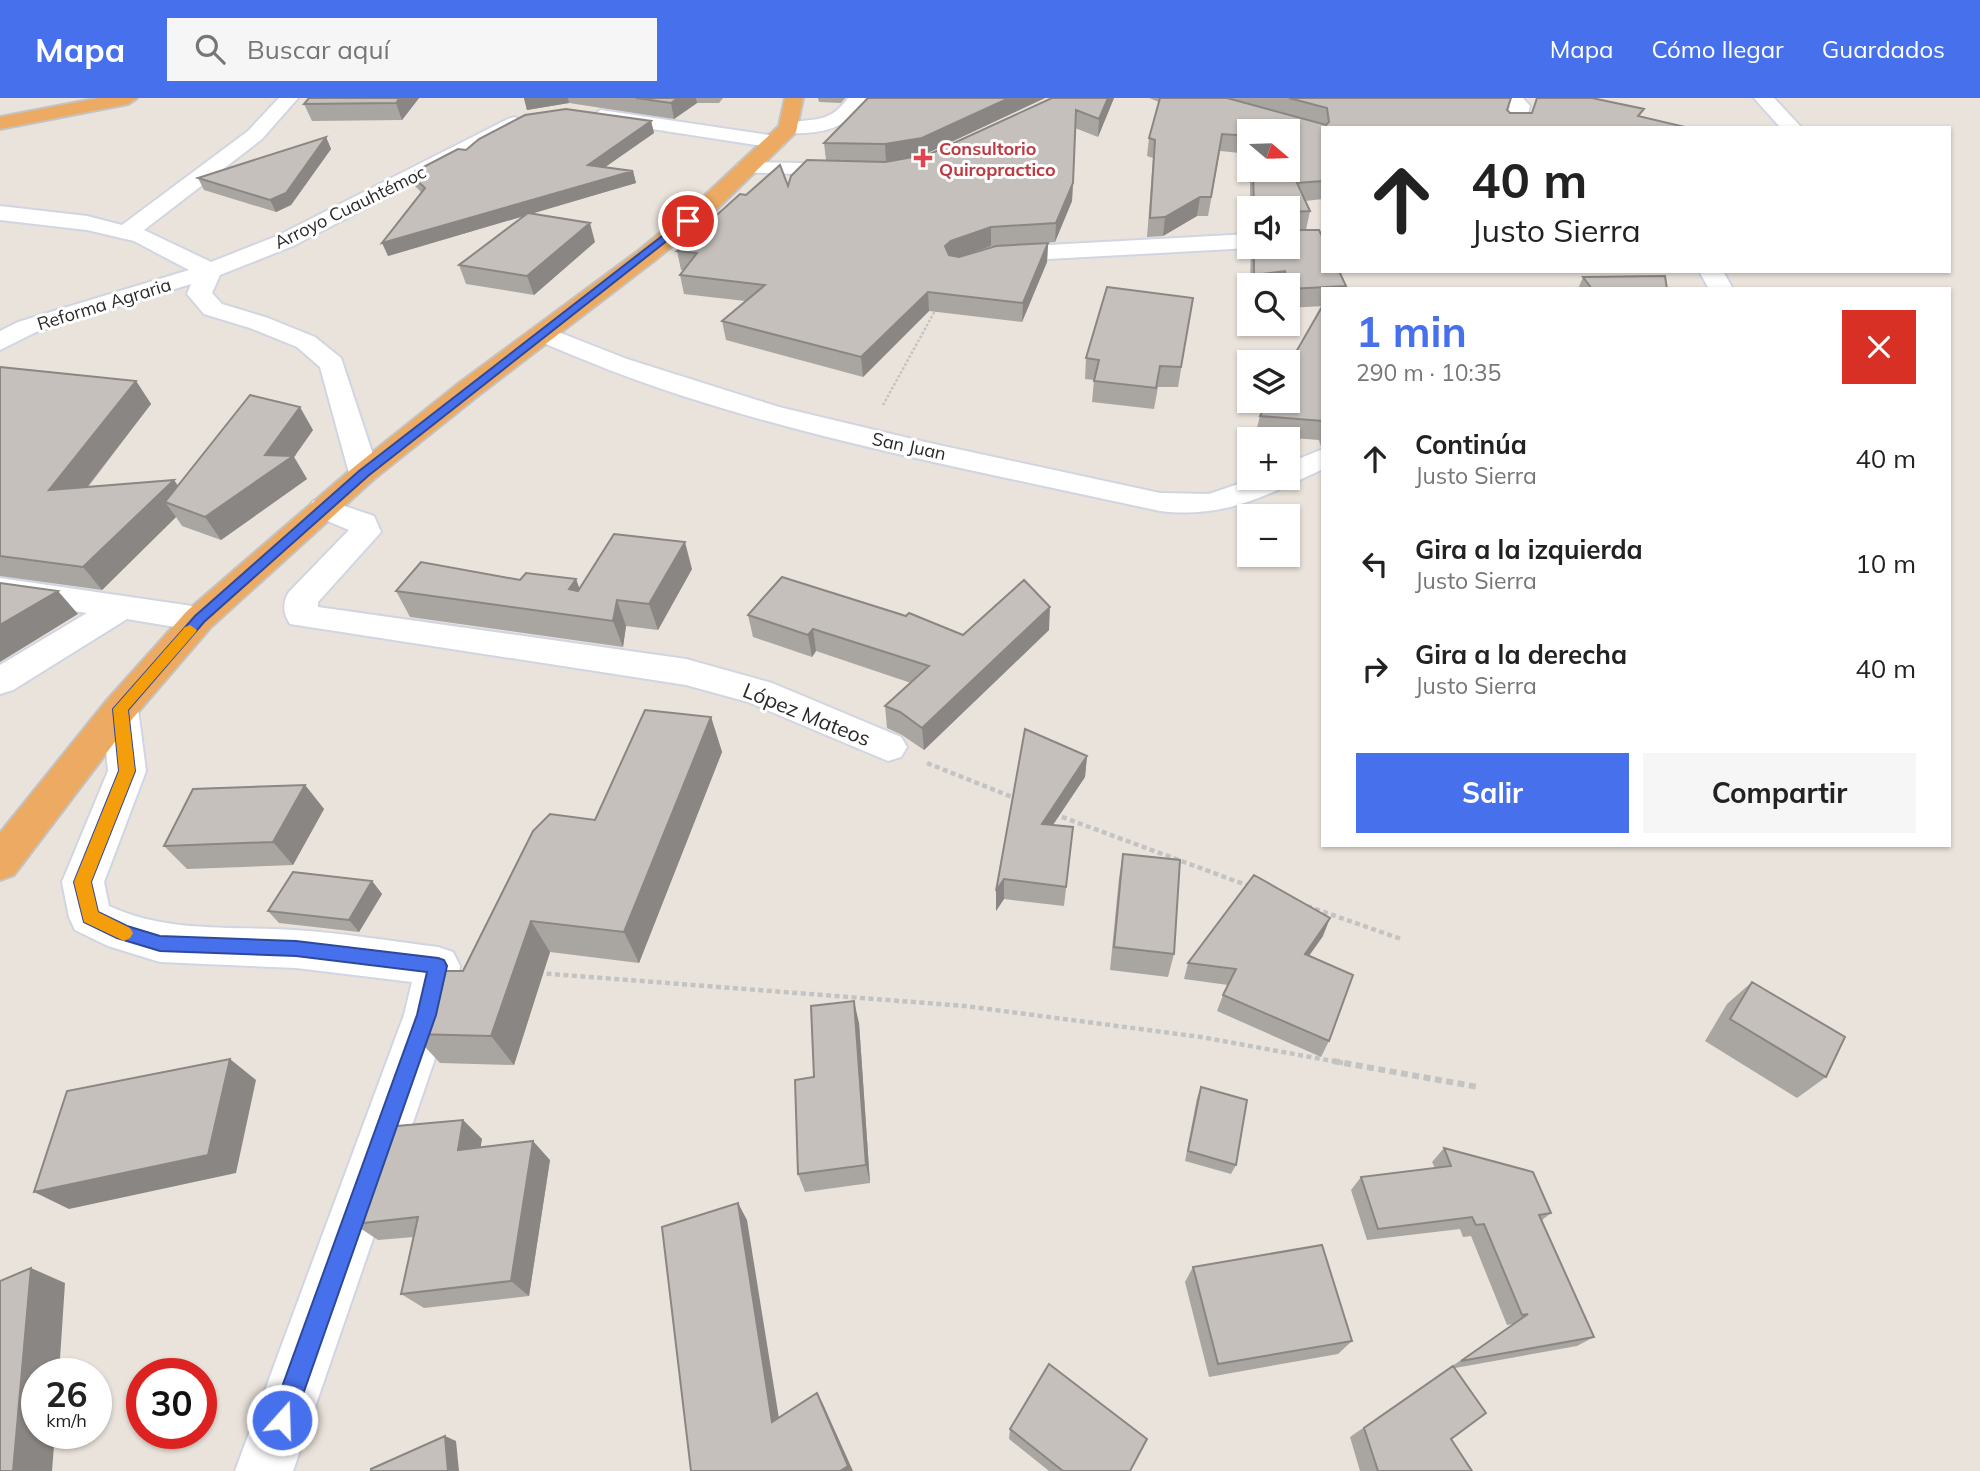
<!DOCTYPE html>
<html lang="es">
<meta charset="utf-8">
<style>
:root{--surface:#fff;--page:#f6f6f6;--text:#222;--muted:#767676;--accent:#4770ec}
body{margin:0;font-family:Mulish,sans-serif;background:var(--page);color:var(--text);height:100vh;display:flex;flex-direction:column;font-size:26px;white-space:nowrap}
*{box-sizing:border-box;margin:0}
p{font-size:23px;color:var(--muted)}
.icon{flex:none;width:38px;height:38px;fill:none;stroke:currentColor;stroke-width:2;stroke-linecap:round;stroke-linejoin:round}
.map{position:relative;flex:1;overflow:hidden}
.side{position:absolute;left:1321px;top:189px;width:630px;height:560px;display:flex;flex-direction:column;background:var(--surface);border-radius:0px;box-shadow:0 2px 5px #0004}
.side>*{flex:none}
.top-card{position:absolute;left:1321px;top:28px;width:630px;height:147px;border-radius:0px;box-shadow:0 2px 5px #0004;background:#fff;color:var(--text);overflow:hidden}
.needle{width:46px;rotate:109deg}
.tools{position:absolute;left:1237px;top:21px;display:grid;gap:14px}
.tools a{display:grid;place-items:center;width:63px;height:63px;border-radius:0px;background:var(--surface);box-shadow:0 2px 5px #0004;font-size:35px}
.speed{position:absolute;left:21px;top:1260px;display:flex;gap:14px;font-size:35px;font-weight:700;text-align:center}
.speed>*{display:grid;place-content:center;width:91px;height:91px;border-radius:50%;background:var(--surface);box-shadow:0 2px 5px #0004;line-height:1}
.speed small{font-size:18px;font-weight:400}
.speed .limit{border:10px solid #d22;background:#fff;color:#111}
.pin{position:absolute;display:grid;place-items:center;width:60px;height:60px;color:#fff;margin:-30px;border:4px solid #fff;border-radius:50%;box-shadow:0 2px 7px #0007}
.me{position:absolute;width:77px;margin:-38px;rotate:20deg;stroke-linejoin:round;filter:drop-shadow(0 0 5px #0008)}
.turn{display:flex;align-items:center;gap:24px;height:147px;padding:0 35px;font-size:32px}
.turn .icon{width:91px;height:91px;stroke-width:2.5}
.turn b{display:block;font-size:49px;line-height:60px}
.round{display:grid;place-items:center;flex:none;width:74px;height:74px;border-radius:0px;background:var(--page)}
.headline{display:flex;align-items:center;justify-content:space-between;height:119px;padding:0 35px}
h1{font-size:42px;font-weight:700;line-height:52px;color:var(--accent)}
.primary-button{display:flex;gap:14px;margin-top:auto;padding:14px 35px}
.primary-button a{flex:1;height:80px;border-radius:0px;background:var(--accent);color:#fff;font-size:28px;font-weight:700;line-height:80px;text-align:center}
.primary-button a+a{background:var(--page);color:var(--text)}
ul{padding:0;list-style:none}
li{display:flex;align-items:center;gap:21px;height:105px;padding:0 35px}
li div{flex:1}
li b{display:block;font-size:26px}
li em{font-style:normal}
header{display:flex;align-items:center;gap:42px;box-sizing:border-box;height:98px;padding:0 35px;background:var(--accent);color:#fff}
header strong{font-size:33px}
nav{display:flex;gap:38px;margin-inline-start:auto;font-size:24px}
.search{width:490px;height:63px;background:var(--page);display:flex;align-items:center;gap:18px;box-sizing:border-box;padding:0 24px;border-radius:0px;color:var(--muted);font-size:26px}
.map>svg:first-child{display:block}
</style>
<header>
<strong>Mapa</strong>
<div class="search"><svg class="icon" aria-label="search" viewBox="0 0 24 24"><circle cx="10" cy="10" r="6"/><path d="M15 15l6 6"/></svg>Buscar aquí</div>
<nav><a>Mapa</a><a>Cómo llegar</a><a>Guardados</a></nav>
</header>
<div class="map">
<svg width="1980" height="1373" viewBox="0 0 1980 1373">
<rect width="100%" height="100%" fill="#eae3db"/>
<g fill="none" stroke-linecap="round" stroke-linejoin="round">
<g stroke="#d1d5e1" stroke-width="4">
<path id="minor" d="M 279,0 L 298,0 L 262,41 L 144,132 L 211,164 L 277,138 L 508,21 L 515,19 L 525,25 L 522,29 L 293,148 L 220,177 L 212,195 L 222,206 L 268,220 L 315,239 L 341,260 L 379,375 L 374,381 L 364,384 L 354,381 L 349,375 L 320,269 L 297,249 L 250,230 L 204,216 L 187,196 L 191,186 L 36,234 L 0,252 L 0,233 L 18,224 L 189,172 L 134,143 L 87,132 L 0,122 L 0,108 L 87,118 L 122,127 L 248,33 Z
M 848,0 L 867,0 C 850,25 835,33 805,35 C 797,35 790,36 782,34 L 779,30 L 782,26 C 811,19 828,28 848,0 Z
M 1503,0 L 1523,0 L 1530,8 L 1524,30 L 1504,30 L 1510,9 Z
M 1754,0 L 1774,0 L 1802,30 L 1781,30 Z
M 601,12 L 775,38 L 782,40 L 785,44 L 782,48 L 775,50 L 594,22 L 591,18 Z
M 745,64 L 852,66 L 859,68 L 862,72 L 859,76 L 852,78 L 738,74 L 735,70 L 738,66 Z
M 1250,136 L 1250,149 L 1255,149 L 1250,150 L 995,164 L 987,162 L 983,157 L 987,152 L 995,150 Z
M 1699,173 L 1723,173 L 1733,191 L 1709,191 Z
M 543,228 L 627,261 L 779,309 L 925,344 L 1160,395 L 1209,396 L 1256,380 L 1288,380 L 1288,365 L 1323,351 L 1323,371 C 1267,397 1225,421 1160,413 C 1001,378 839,348 683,298 C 633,282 583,262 534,241 L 530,236 L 534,231 Z
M 324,401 L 374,418 L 381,434 L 318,504 L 318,509 L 686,561 L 772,585 L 901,639 L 907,649 L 901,659 L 888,663 L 748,604 L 686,587 L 290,526 C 283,515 282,505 289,494 L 349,432 L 313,417 L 309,410 L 313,403 Z
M 0,480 L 199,509 L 211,513 L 216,521 L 211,529 L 199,533 L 127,521 L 13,592 L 0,596 L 0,567 L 87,515 L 0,502 Z
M 120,598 L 133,602 L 138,611 L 146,673 L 104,784 L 109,808 C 166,835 231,828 294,832 C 342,835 390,843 438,849 L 453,854 L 460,868 L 450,917 L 293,1373 L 235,1373 L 404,917 L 412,884 L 296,870 L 160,864 L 108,848 L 75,832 L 69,819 L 62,784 L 108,673 L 102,611 L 107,602 Z"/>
</g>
<g stroke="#c3c3c3" stroke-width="4">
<path id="trunk" d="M 99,0 L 137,0 L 128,6 L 0,31 L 0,19 Z
M 785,0 L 803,0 L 796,34 L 717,111 L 654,163 L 479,297 L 374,381 L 211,529 L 133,620 L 14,777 L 0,782 L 0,735 L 107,602 L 187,513 L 354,369 L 459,285 L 638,153 L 701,101 L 779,28 Z"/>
</g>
<path stroke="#c3c3c3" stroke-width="2.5" stroke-dasharray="2.5 2" stroke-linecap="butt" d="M 883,307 L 936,211"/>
<path stroke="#c3c3c3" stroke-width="4.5" stroke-dasharray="5 3.5" stroke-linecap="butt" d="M 927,665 L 1017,701
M 1054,716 L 1249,788
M 1307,808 L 1401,841
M 538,875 L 965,908 L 1201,939 L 1343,965"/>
<path stroke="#c3c3c3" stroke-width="6" stroke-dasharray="7 4.5" stroke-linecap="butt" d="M 1333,963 L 1478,989"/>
<use href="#minor" fill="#fff" fill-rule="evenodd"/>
<use href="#trunk" fill="#ecaa62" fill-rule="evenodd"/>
</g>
<path fill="#a9a5a1" d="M 419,0 L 402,22 L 312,23 L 304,6 Z
M 524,0 L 723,0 L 719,5 L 697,5 L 674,21 L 569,5 L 527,12 Z
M 818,0 L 845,0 L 841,5 L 819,4 Z
M 866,0 L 1045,0 L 926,56 L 1114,0 L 1098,39 L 1075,30 L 1072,103 L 1055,144 L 991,148 L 958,159 L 1048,145 L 1047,164 L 1022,224 L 929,213 L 863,279 L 726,242 L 722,223 L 745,203 L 684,196 L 680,177 L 684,172 L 681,172 L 677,153 L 746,97 L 788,88 L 826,62 L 824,45 L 866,2 Z
M 1149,0 L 1511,0 L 1507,12 L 1510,15 L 1644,11 L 1323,30 L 1323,101 L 1305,103 L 1310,113 L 1306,132 L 1346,188 L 1345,191 L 1323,191 L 1323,350 L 1321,349 L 1319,342 L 1255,337 L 1260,318 L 1323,208 L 1288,210 L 1288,187 L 1250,187 L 1251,149 L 1288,149 L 1288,110 L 1250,110 L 1250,72 L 1288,72 L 1250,33 L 1250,56 L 1220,53 L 1208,118 L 1197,118 L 1163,138 L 1147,139 L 1153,60 L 1147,58 L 1149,40 L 1159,4 Z
M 651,23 L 654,35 L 605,69 L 633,73 L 636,85 L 532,115 L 595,144 L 534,197 L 466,186 L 459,167 L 524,118 L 388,158 L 422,95 L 415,88 L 410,76 L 466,52 Z
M 326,39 L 331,51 L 291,107 L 276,114 L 204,92 L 198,80 Z
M 1583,179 L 1667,191 L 1578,191 Z
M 1190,219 L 1178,289 L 1158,289 L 1154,311 L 1092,304 L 1094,282 L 1085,281 L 1086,260 Z
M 0,269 L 136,283 L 151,306 L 88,389 L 178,388 L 313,332 L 294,359 L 307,381 L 221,442 L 182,428 L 176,419 L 102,492 L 0,478 Z
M 692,471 L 658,532 L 626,528 L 623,549 L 410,519 L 396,493 L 520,482 L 576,481 L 579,491 Z
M 748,517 L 963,537 L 1049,532 L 924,652 L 902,637 L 887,630 L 885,608 L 911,585 L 816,553 L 812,559 L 753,539 Z
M 711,619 L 722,654 L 639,865 L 550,854 L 514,967 L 440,965 L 413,936 L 463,873 L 595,722 Z
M 1087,658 L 1085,679 L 1053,727 L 1073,729 L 1064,808 L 1004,801 L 996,813 L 996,793 Z
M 305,687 L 324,711 L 293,767 L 187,771 L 164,748 Z
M 1123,756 L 1174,856 L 1168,879 L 1110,872 L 1119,780 Z
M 372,783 L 382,796 L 359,834 L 279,825 L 268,813 Z
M 1323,838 L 1309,858 L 1329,943 L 1321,959 L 1217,913 L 1223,897 L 1228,887 L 1184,881 L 1188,865 Z
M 1752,884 L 1826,979 L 1797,1000 L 1705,943 L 1727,906 Z
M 859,925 L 870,1085 L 805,1094 L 798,1076 L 814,979 Z
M 1201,989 L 1236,1067 L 1231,1076 L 1185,1063 L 1197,1000 Z
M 463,1022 L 482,1041 L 480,1049 L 550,1062 L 529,1198 L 424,1210 L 401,1196 L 414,1139 L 378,1142 L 354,1126 Z
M 1444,1050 L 1551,1115 L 1541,1123 L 1594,1239 L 1577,1248 L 1455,1270 L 1451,1341 L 1472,1373 L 1360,1373 L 1350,1339 L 1513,1226 L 1507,1227 L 1471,1138 L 1463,1139 L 1460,1131 L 1367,1142 L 1351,1092 L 1361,1079 L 1435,1070 L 1432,1064 Z
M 1193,1169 L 1352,1243 L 1338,1256 L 1209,1279 L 1185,1184 Z
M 1010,1331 L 1130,1373 L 1049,1373 L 1009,1341 Z"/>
<path fill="#8a8683" d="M 400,0 L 419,0 L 402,22 L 396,5 Z
M 524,0 L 568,0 L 569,5 L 527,12 Z
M 678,0 L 696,0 L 697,5 L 674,21 L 671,5 Z
M 1009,0 L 1045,0 L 923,57 L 886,64 L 885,46 Z
M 1108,0 L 1114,0 L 1098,39 L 1099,21 Z
M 651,23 L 654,35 L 591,79 L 588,67 Z
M 326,39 L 331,51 L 291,107 L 276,114 L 270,102 Z
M 633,73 L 636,85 L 388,158 L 382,145 Z
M 1073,85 L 1072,103 L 1055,144 L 1056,125 Z
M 1200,99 L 1197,118 L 1163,138 L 1165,119 Z
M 590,125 L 595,144 L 534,197 L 527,178 Z
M 991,129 L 991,148 L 951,162 L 945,148 L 951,143 Z
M 1048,145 L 1047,164 L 1022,224 L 1023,205 Z
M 1285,173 L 1282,187 L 1252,187 L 1254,177 Z
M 928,194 L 929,213 L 863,279 L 861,259 Z
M 136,283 L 151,306 L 67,415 L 49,392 Z
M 300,309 L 313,332 L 294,359 L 307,381 L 221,442 L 205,419 L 265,357 Z
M 174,382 L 190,405 L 165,404 L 176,419 L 102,492 L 83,469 Z
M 685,444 L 692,471 L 658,532 L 649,506 Z
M 576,481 L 586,508 L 569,491 Z
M 58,493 L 78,516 L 0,564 L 0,527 Z
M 617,502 L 626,528 L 623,549 L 613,523 Z
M 1050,509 L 1049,532 L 924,652 L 922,630 Z
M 813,531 L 816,553 L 812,559 L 808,537 Z
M 711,619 L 722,654 L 639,865 L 624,834 Z
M 1087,658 L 1085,679 L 1040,746 L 1042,726 Z
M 305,687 L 324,711 L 293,767 L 273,744 Z
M 1004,781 L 1004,801 L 996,813 L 996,793 Z
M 372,783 L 382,796 L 359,834 L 349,822 Z
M 1330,820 L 1323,838 L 1298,873 L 1305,856 Z
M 531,823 L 550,854 L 514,967 L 491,938 Z
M 854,903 L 859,925 L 870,1085 L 866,1067 Z
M 230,961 L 256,982 L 236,1075 L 69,1111 L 34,1094 Z
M 463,1022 L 482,1041 L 477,1070 L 458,1052 Z
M 533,1043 L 550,1062 L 529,1198 L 511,1183 Z
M 738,1105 L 747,1122 L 781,1333 L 772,1324 Z
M 31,1170 L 65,1185 L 59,1276 L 37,1276 L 37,1335 L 55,1335 L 52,1373 L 13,1373 Z
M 817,1295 L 823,1306 L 853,1373 L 840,1373 Z
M 445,1338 L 456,1343 L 459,1373 L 448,1373 Z"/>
<path fill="#c5c0bb" stroke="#8a8683" stroke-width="2" d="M 309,0 L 400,0 L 396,5 L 304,6 Z
M 636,0 L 678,0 L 671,5 Z
M 868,0 L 1009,0 L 922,40 L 885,46 L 824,45 Z
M 1052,0 L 1108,0 L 1099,21 L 1076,12 L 1073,85 L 1056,125 L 991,129 L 951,143 L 945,148 L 949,157 L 959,159 L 996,148 L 1048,145 L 1023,205 L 928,194 L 861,259 L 722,223 L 765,187 L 680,177 L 697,155 L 677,153 L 740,96 L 746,97 L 780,67 L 788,88 L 791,78 L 807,62 L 885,64 L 930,56 Z
M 1160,0 L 1227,0 L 1326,27 L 1329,24 L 1327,10 L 1289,0 L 1511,0 L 1507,12 L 1510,15 L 1532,15 L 1537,0 L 1592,0 L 1644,11 L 1638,18 L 1689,30 L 1323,30 L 1323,83 L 1297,85 L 1310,113 L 1290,114 L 1289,132 L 1319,132 L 1323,140 L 1323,173 L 1339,173 L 1346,188 L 1288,191 L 1285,173 L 1254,177 L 1254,149 L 1288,149 L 1288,110 L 1254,110 L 1253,72 L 1288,72 L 1288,33 L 1250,33 L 1250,38 L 1222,36 L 1211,99 L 1200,99 L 1165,119 L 1150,120 L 1155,42 L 1149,40 Z
M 566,11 L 651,23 L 588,67 L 633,73 L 382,145 L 425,90 L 410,76 L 458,51 L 466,52 L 479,41 L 525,17 Z
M 326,39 L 286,95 L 270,102 L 198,80 Z
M 528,115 L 590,125 L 527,178 L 459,167 Z
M 1665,178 L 1667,191 L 1592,191 L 1583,179 Z
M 1107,189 L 1193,200 L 1181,269 L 1160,268 L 1156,290 L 1094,283 L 1099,262 L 1086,260 Z
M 1323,207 L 1323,323 L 1260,318 L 1268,303 L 1288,303 L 1288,268 Z
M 0,269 L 136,283 L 49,392 L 174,382 L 83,469 L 0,458 Z
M 250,297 L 300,309 L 265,357 L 293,358 L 205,419 L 165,404 Z
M 614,436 L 685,444 L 649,506 L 617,502 L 613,523 L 396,493 L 421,464 L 520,482 L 526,475 L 576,481 L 569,491 L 578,493 Z
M 782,479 L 906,518 L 909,515 L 963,537 L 1024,482 L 1050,509 L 922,630 L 900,614 L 885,608 L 929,568 L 813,531 L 808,537 L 748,517 Z
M 0,485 L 58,493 L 0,527 Z
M 645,612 L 711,619 L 624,834 L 531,823 L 491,938 L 413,936 L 438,873 L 463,873 L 533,733 L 550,716 L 595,722 Z
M 1025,631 L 1087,658 L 1042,726 L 1073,729 L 1066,789 L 1004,781 L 996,793 Z
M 305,687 L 273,744 L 164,748 L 193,691 Z
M 1123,756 L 1180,762 L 1174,856 L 1114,849 Z
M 293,774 L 372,783 L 349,822 L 268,813 Z
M 1254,777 L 1330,820 L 1305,856 L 1353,877 L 1329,943 L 1223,897 L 1236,871 L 1188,865 Z
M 1752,884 L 1845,939 L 1826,979 L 1730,921 Z
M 854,903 L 866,1067 L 798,1076 L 795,982 L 814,979 L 811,908 Z
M 230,961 L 208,1057 L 34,1094 L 67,993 Z
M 1201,989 L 1247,1002 L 1236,1067 L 1188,1053 Z
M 463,1022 L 458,1052 L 533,1043 L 511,1183 L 401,1196 L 418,1119 L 354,1126 L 386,1029 Z
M 1444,1050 L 1533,1074 L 1551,1115 L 1539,1117 L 1594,1239 L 1461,1263 L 1528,1216 L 1522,1217 L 1484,1126 L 1476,1127 L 1472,1119 L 1378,1131 L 1361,1079 L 1451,1068 Z
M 738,1105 L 772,1324 L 817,1295 L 848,1368 L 840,1373 L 691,1373 L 662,1129 Z
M 1322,1147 L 1352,1243 L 1218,1266 L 1193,1169 Z
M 31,1170 L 13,1373 L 0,1373 L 0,1183 Z
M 1049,1266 L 1147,1341 L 1130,1373 L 1063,1373 L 1010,1331 Z
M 1453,1268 L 1486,1315 L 1451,1341 L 1472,1373 L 1378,1373 L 1364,1330 Z
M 445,1338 L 448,1373 L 371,1373 L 371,1371 Z"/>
<path fill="#4770ec" stroke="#2e4999" stroke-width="2" d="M 684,121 L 692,123 L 368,378 L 204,524 L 128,612 L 135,673 L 91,784 L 98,814 L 127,828 L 160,838 L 296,843 L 438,860 L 444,862 L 447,868 L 436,917 L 294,1322 L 290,1331 L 282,1334 L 274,1331 L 270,1322 L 417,917 L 427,874 L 296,858 L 160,853 L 117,840 L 84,824 L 74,784 L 119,673 L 113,611 L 195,518 L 359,373 Z"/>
<path fill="#f59e0b" d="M 190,527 L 197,532 L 195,535 L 128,612 L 135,673 L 91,784 L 98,814 L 130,830 L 133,835 L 130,840 L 124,843 L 84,824 L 74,784 L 119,673 L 113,611 L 185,529 Z"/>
<path fill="#e0444e" stroke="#fff" stroke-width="2.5" d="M919.5 49.5h7v7h7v7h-7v7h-7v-7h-7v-7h7z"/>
<g text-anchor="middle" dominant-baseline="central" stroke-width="6" stroke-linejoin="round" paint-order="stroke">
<g font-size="18" font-weight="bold" fill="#be3a42" stroke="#fff" text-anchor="start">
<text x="939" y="50">Consultorio<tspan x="939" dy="21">Quiropractico</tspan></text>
</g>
<g font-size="18" fill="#292929" stroke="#fff">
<text transform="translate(350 109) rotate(-26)">Arroyo Cuauhtémoc</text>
<text transform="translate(104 206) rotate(-17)">Reforma Agraria</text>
<text transform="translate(909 348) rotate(12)">San Juan</text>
</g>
<g font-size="21" fill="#292929" stroke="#fff">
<text transform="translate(807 616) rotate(22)">López Mateos</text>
</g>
</g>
</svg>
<div class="tools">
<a><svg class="needle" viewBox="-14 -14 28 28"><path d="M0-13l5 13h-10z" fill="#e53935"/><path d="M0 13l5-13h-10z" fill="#767676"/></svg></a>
<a><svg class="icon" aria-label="sound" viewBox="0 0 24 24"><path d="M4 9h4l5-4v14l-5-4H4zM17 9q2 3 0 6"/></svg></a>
<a><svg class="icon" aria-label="search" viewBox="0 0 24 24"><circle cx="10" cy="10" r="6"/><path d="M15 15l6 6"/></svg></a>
<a><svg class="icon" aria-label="layers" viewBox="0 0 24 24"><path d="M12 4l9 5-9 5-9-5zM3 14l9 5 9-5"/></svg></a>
<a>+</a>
<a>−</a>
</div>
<div class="speed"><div>26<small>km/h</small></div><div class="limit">30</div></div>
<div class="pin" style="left:688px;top:123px;background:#d93025"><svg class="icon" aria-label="arrive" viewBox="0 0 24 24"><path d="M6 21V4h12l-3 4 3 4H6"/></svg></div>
<svg class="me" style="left:282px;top:1322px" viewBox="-20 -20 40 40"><circle r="17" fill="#4770ec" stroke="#fff" stroke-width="3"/><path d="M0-11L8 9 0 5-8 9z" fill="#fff"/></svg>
<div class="top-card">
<div class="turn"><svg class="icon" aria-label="ahead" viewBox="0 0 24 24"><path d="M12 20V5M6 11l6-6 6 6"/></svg><div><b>40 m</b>Justo Sierra</div></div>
</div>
<section class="side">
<div class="headline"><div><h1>1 min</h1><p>290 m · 10:35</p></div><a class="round" style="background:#d93025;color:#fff"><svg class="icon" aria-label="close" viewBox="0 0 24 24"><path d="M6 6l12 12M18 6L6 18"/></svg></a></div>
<ul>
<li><svg class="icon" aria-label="ahead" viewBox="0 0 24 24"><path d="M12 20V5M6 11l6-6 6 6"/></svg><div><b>Continúa</b><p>Justo Sierra</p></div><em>40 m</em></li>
<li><svg class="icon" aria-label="left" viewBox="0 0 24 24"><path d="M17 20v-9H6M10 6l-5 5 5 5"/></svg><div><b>Gira a la izquierda</b><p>Justo Sierra</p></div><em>10 m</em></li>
<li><svg class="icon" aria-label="right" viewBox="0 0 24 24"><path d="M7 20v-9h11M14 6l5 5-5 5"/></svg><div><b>Gira a la derecha</b><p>Justo Sierra</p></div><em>40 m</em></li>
</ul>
<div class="primary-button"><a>Salir</a><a>Compartir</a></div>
</section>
</div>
